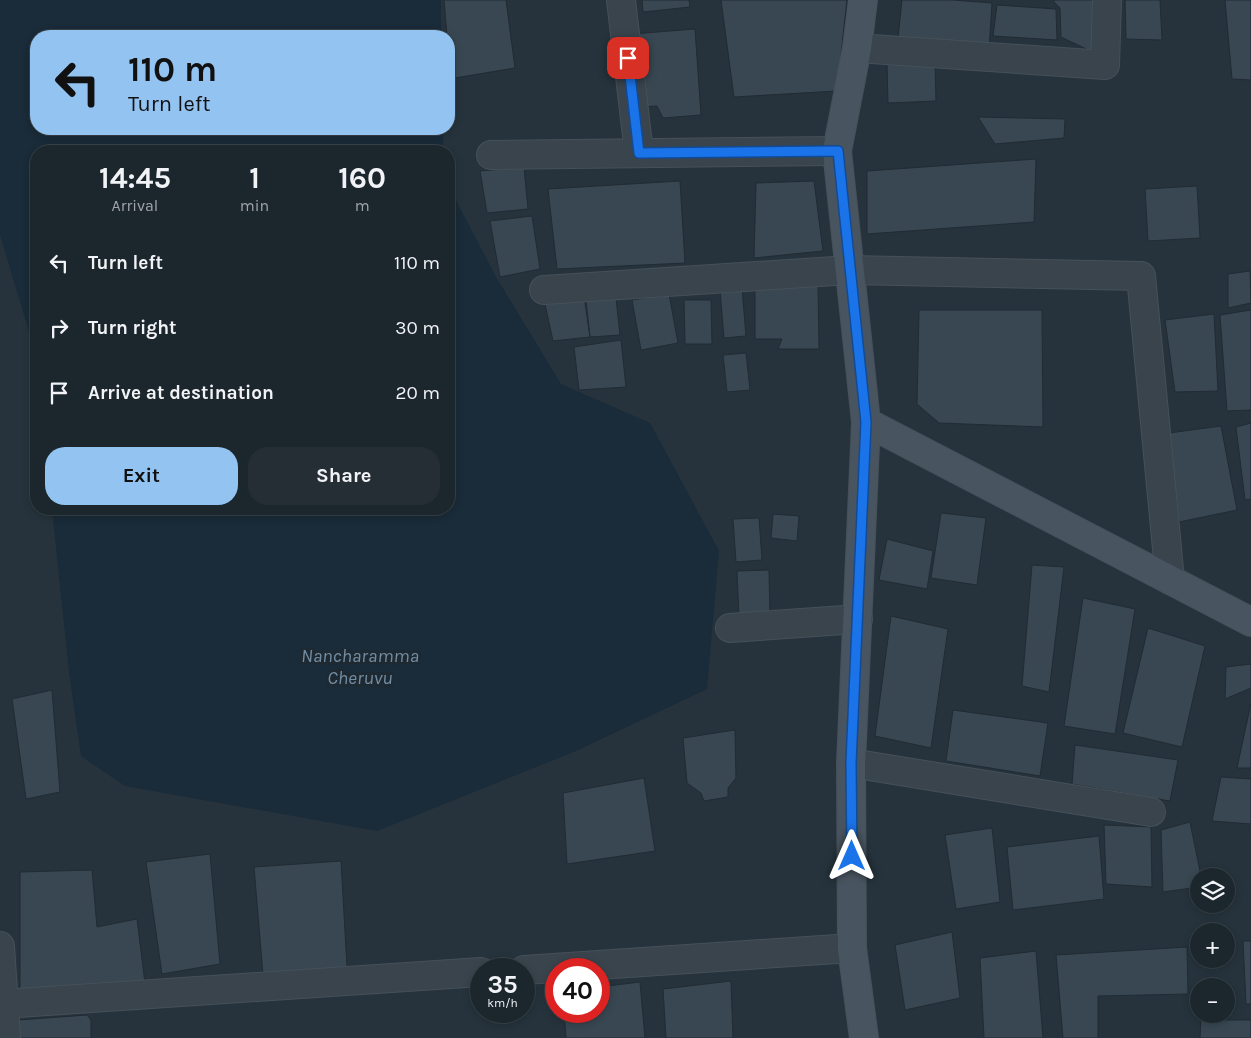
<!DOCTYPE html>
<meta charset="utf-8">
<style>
:root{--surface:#1c262d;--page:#252e35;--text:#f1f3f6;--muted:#a0a5aa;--line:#3a4349;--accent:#93c3f0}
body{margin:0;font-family:Karla,sans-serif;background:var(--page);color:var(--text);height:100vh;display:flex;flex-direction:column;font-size:19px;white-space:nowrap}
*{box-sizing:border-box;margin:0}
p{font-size:16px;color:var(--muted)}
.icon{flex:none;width:28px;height:28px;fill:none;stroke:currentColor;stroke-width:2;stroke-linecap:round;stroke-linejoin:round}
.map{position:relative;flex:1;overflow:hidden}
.details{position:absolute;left:30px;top:145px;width:425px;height:370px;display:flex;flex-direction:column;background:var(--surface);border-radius:20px;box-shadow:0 2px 8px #0003,0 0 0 1px var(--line)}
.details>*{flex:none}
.banner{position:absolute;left:30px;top:30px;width:425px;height:105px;border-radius:20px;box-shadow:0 2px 8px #0003,0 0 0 1px var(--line);background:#93c3f0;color:#111;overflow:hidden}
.fabs{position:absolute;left:1190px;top:868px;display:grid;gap:10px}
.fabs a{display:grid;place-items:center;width:45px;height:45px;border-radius:50%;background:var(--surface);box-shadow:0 2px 8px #0003,0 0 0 1px var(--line);font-size:25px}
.speed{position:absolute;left:470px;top:958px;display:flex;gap:10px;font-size:25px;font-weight:700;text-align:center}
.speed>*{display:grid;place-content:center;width:65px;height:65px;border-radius:50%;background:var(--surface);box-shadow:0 2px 8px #0003,0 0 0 1px var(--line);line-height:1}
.speed small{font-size:12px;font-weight:400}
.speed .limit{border:8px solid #d22;background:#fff;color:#111}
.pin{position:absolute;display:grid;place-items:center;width:42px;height:42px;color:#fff;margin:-21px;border-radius:10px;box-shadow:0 2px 8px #0006}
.me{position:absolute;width:55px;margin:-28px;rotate:0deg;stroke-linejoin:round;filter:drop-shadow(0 0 4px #0008)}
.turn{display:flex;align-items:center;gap:18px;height:105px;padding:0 15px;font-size:22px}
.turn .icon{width:65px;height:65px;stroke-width:2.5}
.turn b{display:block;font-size:35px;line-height:42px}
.eta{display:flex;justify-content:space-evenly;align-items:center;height:85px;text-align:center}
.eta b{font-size:30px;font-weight:700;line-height:35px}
.action{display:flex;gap:10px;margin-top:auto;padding:10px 15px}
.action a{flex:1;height:58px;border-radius:20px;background:var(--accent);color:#111;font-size:20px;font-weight:700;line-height:58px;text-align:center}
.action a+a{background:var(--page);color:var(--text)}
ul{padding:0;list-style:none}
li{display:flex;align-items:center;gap:15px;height:65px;padding:0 15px}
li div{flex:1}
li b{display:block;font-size:19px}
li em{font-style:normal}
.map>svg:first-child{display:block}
</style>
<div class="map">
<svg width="1251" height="1038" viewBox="0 0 1251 1038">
<rect width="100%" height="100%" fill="#26333c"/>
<path fill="#1a2b39" d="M 0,0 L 441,0 L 441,36 L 36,36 L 36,129 L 443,129 L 443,151 L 36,151 L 36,371 L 33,345 L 0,235 Z
M 449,187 L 496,277 L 561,384 L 650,423 L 719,551 L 707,689 L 576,751 L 377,831 L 125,786 L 81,756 L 69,672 L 52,509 L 449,509 Z"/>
<path fill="#384752" stroke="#212b34" d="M 444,0 L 506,0 L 515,68 L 449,79 L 449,36 L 447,36 Z
M 642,0 L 689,0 L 690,7 L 643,12 Z
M 721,0 L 847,0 L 837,91 L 734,97 Z
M 902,0 L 953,0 L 992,3 L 989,50 L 898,38 Z
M 1054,0 L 1103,0 L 1101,56 L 1061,37 L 1060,8 L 1054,2 Z
M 1125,0 L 1160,0 L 1162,40 L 1126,39 Z
M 1225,0 L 1251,0 L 1251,80 L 1232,79 Z
M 997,5 L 1056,9 L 1057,40 L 993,36 Z
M 695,29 L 701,115 L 663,118 L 657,106 L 638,107 L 632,34 Z
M 887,63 L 935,63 L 936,101 L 888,103 Z
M 978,117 L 1065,119 L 1064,138 L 995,144 Z
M 1036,159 L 1034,222 L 867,234 L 867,171 Z
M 524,167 L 528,209 L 487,213 L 480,171 Z
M 680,181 L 685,263 L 557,269 L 548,189 Z
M 814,181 L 823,251 L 754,258 L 756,183 Z
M 1197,186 L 1200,238 L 1148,241 L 1145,189 Z
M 532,216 L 540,269 L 500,277 L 490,221 Z
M 1250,271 L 1251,303 L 1228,308 L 1228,274 Z
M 818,285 L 819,349 L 778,349 L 782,339 L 755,339 L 755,286 Z
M 742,288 L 746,336 L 724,338 L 720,290 Z
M 615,289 L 620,335 L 590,337 L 585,291 Z
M 669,294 L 678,343 L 641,350 L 632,300 Z
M 584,296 L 590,337 L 553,341 L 545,304 Z
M 684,300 L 711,300 L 712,344 L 685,344 Z
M 919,310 L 1042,310 L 1043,427 L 939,423 L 917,404 Z
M 1251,310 L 1251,410 L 1227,411 L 1220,315 Z
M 1214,314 L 1218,391 L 1175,392 L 1165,320 Z
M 621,340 L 626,387 L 579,390 L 574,347 Z
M 746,353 L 750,390 L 727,392 L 723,355 Z
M 1251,423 L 1251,499 L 1245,500 L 1236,427 Z
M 1221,426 L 1237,510 L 1179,522 L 1169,433 Z
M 941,513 L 986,518 L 977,585 L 931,578 Z
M 773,514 L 799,516 L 797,541 L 771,538 Z
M 759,518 L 762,560 L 736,562 L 733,519 Z
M 887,539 L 933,551 L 927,589 L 879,580 Z
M 1032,565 L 1064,567 L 1049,692 L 1022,686 Z
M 769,570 L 770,617 L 739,618 L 737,571 Z
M 1083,598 L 1135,609 L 1115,734 L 1064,726 Z
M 891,616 L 948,629 L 931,748 L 875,736 Z
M 1148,628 L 1205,646 L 1182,747 L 1123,733 Z
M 1251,664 L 1251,688 L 1225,699 L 1226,667 Z
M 52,690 L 60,792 L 26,799 L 12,699 Z
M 1251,703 L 1251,768 L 1237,768 Z
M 953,710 L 1048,723 L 1040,776 L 946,761 Z
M 735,730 L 736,778 L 728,788 L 728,797 L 704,801 L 701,793 L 687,783 L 683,738 Z
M 1075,745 L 1178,760 L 1170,801 L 1072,784 Z
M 1221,777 L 1251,779 L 1251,824 L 1212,821 Z
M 644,778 L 655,851 L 567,864 L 563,793 Z
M 1190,822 L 1201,876 L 1199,876 L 1199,887 L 1163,892 L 1161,830 Z
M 1104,825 L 1151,827 L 1152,887 L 1106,884 Z
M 992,828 L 1000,902 L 956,909 L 945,835 Z
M 1099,836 L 1104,899 L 1013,910 L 1007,847 Z
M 210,854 L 220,964 L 162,974 L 146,862 Z
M 341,861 L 347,967 L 263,975 L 254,867 Z
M 92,870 L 97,927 L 137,919 L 145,983 L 20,991 L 20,872 Z
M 952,932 L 960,998 L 905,1010 L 895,945 Z
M 1243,941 L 1251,941 L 1251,1004 L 1246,1004 Z
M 1187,947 L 1188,994 L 1098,996 L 1098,1038 L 1063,1038 L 1056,955 Z
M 1036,951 L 1043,1038 L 984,1038 L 980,958 Z
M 731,981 L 733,1038 L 666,1038 L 663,989 Z
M 640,982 L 645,1038 L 566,1038 L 564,1011 L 599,1011 L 599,987 Z
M 87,1015 L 91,1020 L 91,1038 L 19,1038 L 18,1020 Z
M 1201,1020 L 1251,1020 L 1251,1038 L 1200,1038 Z"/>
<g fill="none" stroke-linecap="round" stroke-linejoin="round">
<g stroke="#465059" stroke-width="30">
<path id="street" d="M 621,0 L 639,153
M 857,48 L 1105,65 L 1107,0
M 491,155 L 837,151
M 544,290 L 850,270 L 1141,276 L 1170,580
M 730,628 L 858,619
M 851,763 L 1151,812
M 0,946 L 6,1038
M 524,970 L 852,948
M 3,1004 L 481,972"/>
</g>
<g stroke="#465059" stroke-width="30">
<path id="secondary" d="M 863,0 L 857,48 L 837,151 L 866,422 L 851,763 L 852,948 L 864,1038
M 866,422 L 1251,622"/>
</g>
<use href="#street" stroke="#3a444d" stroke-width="28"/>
<use href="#secondary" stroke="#48545f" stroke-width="28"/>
</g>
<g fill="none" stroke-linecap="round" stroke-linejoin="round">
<g stroke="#114b97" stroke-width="12">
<path id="route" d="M 628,58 L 639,153 L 838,151 L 866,422 L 851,763 L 852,856"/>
</g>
<use href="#route" stroke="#1a73e8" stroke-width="9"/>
</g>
<g text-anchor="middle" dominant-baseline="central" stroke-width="5" stroke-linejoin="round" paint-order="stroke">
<g font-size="19" font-style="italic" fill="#728ea4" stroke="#1f2932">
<text x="360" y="656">Nancharamma<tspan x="360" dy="22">Cheruvu</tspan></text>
</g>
</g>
</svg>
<div class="fabs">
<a><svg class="icon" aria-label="layers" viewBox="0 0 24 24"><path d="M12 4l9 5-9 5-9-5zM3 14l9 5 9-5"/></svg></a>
<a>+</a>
<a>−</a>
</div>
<div class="speed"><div>35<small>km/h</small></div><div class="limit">40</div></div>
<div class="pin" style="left:628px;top:58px;background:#d93025"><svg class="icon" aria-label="arrive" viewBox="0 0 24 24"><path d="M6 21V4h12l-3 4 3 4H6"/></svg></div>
<svg class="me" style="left:852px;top:856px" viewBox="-20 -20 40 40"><path d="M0-17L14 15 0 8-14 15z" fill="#1a73e8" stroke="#fff" stroke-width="4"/></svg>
<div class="banner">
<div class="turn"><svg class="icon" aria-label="left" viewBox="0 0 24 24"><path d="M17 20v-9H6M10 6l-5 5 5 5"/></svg><div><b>110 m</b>Turn left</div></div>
</div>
<section class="details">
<div class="eta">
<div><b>14:45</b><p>Arrival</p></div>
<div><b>1</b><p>min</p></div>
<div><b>160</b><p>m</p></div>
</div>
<ul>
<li><svg class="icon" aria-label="left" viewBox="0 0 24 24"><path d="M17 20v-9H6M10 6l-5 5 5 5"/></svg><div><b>Turn left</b></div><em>110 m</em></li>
<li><svg class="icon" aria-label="right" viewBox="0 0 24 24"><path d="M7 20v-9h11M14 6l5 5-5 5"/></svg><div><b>Turn right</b></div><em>30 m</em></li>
<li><svg class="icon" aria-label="arrive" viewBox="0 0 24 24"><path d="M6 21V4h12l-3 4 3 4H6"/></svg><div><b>Arrive at destination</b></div><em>20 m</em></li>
</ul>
<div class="action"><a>Exit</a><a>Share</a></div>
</section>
</div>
